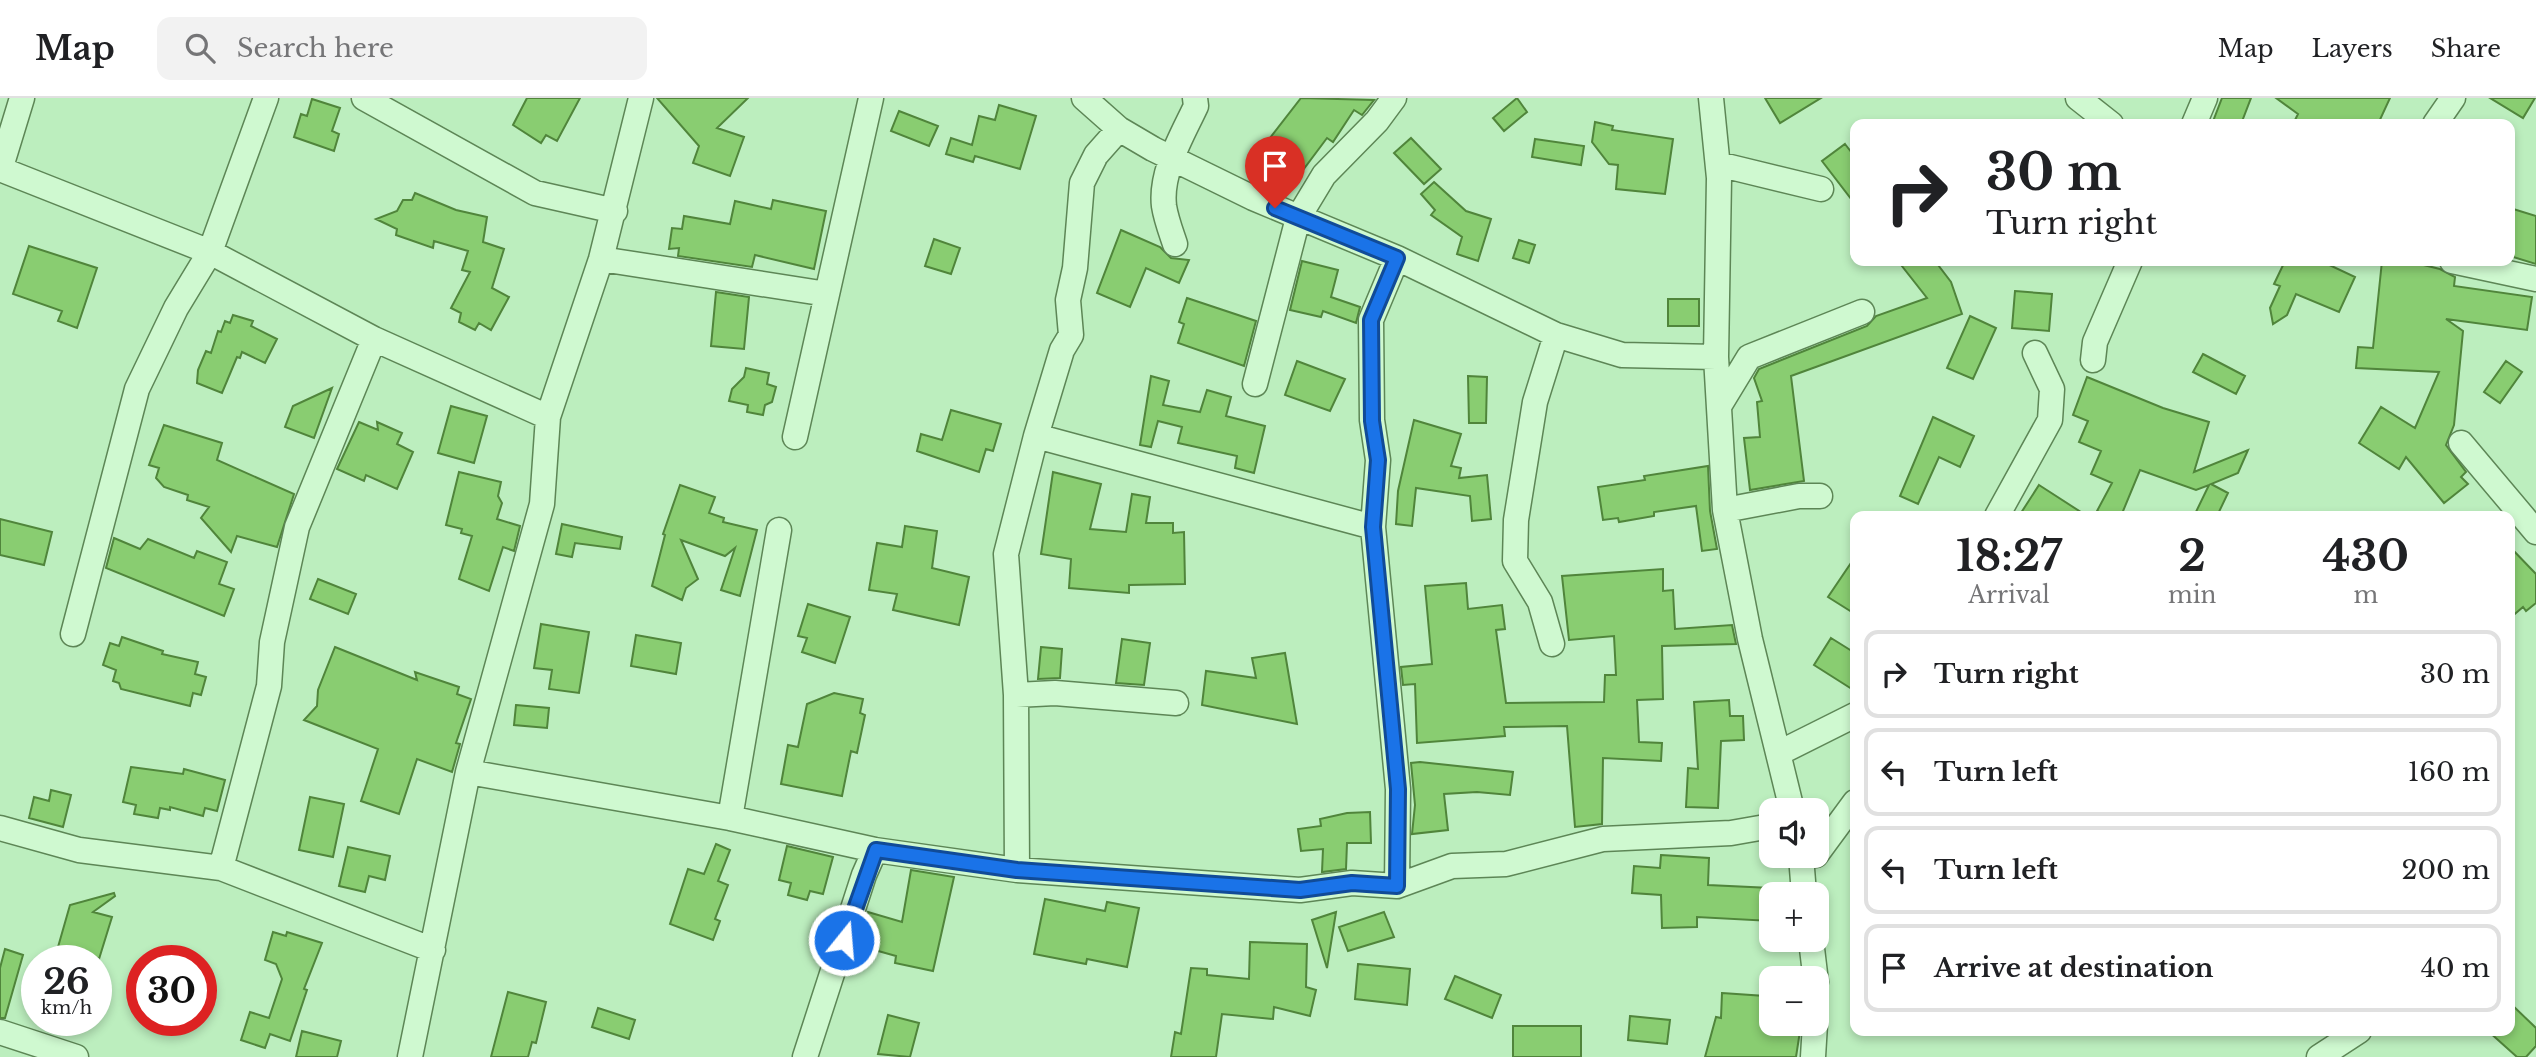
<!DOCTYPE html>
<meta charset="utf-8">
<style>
:root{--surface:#fff;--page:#f2f2f2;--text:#202124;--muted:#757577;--line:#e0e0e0}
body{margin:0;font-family:"Libre Baskerville",serif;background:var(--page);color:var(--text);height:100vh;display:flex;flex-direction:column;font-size:26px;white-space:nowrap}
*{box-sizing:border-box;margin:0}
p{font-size:23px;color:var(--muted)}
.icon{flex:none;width:38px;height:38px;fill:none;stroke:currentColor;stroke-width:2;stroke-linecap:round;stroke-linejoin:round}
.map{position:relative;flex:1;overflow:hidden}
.details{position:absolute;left:1850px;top:413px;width:665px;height:525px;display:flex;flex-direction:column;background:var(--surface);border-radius:14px;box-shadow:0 4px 10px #0003}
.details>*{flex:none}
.banner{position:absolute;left:1850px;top:21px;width:665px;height:147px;border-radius:14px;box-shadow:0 4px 10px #0003;background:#fff;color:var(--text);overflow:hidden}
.tools{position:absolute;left:1759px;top:700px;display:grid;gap:14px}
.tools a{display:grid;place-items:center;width:70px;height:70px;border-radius:14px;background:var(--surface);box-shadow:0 4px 10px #0003;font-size:35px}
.speed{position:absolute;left:21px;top:847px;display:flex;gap:14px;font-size:35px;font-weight:700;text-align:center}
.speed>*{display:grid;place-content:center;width:91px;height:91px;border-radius:50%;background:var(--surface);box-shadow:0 4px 10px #0003;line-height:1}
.speed small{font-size:18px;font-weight:400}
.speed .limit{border:10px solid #d22;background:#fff;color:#111}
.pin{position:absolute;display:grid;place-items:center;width:60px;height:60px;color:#fff;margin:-72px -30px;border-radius:50% 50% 50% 0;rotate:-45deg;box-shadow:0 0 7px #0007}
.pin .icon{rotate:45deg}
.me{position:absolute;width:77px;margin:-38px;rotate:17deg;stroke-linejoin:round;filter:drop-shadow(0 0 5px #0008)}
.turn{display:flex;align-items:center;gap:24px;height:147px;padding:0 21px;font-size:32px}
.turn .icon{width:91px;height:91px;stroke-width:2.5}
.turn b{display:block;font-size:49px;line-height:60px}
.eta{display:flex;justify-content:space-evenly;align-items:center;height:119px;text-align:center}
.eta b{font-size:42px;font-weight:800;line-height:49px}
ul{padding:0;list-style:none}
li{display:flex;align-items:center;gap:21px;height:88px;margin:0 14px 10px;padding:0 7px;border:4px solid var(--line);border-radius:14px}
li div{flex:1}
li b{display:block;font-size:26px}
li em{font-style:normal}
header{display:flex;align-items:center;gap:42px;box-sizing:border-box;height:98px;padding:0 35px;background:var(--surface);border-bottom:2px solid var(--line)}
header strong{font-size:33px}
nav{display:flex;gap:38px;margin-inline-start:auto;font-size:24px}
.search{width:490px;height:63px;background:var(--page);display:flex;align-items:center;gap:18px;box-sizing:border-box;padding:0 24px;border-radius:14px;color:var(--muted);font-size:26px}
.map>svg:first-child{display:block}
</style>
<header>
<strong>Map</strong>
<div class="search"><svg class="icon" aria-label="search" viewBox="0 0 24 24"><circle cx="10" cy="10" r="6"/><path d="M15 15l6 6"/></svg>Search here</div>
<nav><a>Map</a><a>Layers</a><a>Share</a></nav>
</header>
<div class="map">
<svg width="2536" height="959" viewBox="0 0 2536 959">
<rect width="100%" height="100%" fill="#bceebe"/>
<path fill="#89cd71" stroke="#50853b" stroke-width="2" d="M 527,0 L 580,0 L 557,43 L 546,37 L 541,45 L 513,27 Z
M 657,0 L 748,0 L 717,30 L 744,39 L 730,78 L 693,65 L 699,48 Z
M 1301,0 L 1374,2 L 1362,17 L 1354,12 L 1333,44 L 1327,40 L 1300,76 L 1290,68 L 1285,74 L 1266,60 L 1272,50 L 1266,45 Z
M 1517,0 L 1527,14 L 1504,33 L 1493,20 Z
M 1765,0 L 1821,0 L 1780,25 Z
M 2222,0 L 2251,0 L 2241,26 L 2212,26 Z
M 2276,0 L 2390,0 L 2378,26 L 2293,26 L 2298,16 Z
M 2490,0 L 2535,0 L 2523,20 Z
M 312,1 L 340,10 L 332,33 L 339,36 L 334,53 L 294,39 L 301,16 L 307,18 Z
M 999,7 L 1036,18 L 1020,71 L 975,58 L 973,64 L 946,56 L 951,40 L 972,47 L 979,18 L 995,22 Z
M 899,13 L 938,28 L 929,48 L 891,33 Z
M 1595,24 L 1613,28 L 1612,32 L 1673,41 L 1665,96 L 1616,91 L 1618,67 L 1609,66 L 1592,44 Z
M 1411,40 L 1441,71 L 1424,86 L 1394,55 Z
M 1535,41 L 1584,48 L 1581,67 L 1532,59 Z
M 1845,46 L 1855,59 L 1855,106 L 1822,63 Z
M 1434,84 L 1466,113 L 1491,121 L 1478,163 L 1457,156 L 1462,139 L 1431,117 L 1435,112 L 1421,96 Z
M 415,95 L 456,112 L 487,119 L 483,144 L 504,151 L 492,190 L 509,199 L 491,232 L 479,225 L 475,232 L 459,224 L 461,215 L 451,210 L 470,174 L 462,172 L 468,153 L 434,143 L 433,150 L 396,137 L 397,131 L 376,121 L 397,113 L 403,102 L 412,102 Z
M 773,102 L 826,113 L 814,171 L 755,157 L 752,169 L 678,158 L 679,150 L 669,151 L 672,130 L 682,131 L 684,118 L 730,126 L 735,103 L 771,111 Z
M 2510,110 L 2536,118 L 2536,166 L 2510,158 Z
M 1121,132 L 1160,149 L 1171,160 L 1189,162 L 1179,185 L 1146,170 L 1130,209 L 1097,195 Z
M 934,141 L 960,150 L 951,176 L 925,168 Z
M 1519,142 L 1535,147 L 1529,165 L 1513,160 Z
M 29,148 L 97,170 L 77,230 L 58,223 L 62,213 L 13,196 Z
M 1302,163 L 1338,172 L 1331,199 L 1360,209 L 1356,225 L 1323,213 L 1321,219 L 1290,212 Z
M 1898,163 L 1935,163 L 1951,184 L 1962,216 L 1791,278 L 1804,383 L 1750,392 L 1744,340 L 1760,339 L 1757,304 L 1762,303 L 1754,280 L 1759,271 L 1867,228 L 1876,218 L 1927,200 Z
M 2285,163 L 2321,163 L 2355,179 L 2339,214 L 2296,196 L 2287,217 L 2273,226 L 2270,210 L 2280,188 L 2274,186 Z
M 2382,163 L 2407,163 L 2440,171 L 2455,179 L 2454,188 L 2532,199 L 2527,232 L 2446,221 L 2463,233 L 2454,327 L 2446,347 L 2466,374 L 2461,379 L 2468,386 L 2444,405 L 2406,359 L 2399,371 L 2359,345 L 2381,309 L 2415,330 L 2439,274 L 2356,270 L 2358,249 L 2373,250 Z
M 2015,193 L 2052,196 L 2049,233 L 2012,230 Z
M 716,194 L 749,199 L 744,251 L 711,248 Z
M 1187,200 L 1256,223 L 1244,268 L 1178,245 L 1184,226 L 1179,224 Z
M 1668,201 L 1699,201 L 1699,228 L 1668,228 Z
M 233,217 L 253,223 L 251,228 L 277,241 L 265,265 L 242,254 L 240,260 L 237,259 L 222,295 L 197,285 L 198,272 L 206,253 L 211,255 L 218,233 L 221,234 L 225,223 L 230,225 Z
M 1970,218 L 1996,230 L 1973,281 L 1947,270 Z
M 2203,256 L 2245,278 L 2236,296 L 2193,274 Z
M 1297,263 L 1345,281 L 1330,313 L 1285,297 Z
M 2506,263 L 2522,274 L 2500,305 L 2484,294 Z
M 746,270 L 769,275 L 767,286 L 776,289 L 772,304 L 765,307 L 763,317 L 747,314 L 748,307 L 729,303 L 732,291 L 744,279 Z
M 1151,278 L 1169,283 L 1163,307 L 1200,314 L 1207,292 L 1231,299 L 1226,318 L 1265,328 L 1254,375 L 1235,370 L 1237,358 L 1178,345 L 1182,329 L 1158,323 L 1151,349 L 1140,347 Z
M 1468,278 L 1487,279 L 1486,325 L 1469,325 Z
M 2087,279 L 2163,310 L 2209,324 L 2194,374 L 2248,352 L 2238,375 L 2211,386 L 2228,395 L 2217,418 L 2194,418 L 2209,387 L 2196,392 L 2140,372 L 2121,418 L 2107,418 L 2097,413 L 2112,385 L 2091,376 L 2101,353 L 2079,344 L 2088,323 L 2073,317 Z
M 332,290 L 314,340 L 285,329 L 293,308 Z
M 451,308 L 487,318 L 474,365 L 438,355 Z
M 951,312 L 1001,326 L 993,353 L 986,351 L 979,374 L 917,353 L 921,336 L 942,342 Z
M 1933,319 L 1974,338 L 1960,369 L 1939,359 L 1918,406 L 1900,398 Z
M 1414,322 L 1461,336 L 1451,368 L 1461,370 L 1459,380 L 1487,377 L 1491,421 L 1472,423 L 1470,398 L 1416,390 L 1412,428 L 1396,426 L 1398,393 Z
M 359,324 L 378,332 L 377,324 L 402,335 L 397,346 L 413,354 L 397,391 L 366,377 L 364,383 L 337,371 Z
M 164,327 L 222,345 L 217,362 L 294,396 L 277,449 L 237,438 L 231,454 L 201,420 L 209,409 L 187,402 L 188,397 L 164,389 L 156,380 L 159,370 L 149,367 Z
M 1708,368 L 1710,413 L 1717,451 L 1702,453 L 1696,408 L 1654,414 L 1654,418 L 1619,424 L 1618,420 L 1603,422 L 1598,389 L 1645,382 L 1644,378 Z
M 459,374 L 501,384 L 498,398 L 502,405 L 497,421 L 520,428 L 514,453 L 503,449 L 489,493 L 459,481 L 472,438 L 461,435 L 462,431 L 446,427 Z
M 1053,374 L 1101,386 L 1090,431 L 1126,434 L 1132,396 L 1150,399 L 1146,425 L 1173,425 L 1173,435 L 1184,434 L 1185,486 L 1129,487 L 1129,495 L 1069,490 L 1071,461 L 1041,456 Z
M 680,387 L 715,399 L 709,415 L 724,420 L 723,424 L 757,432 L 740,498 L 721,492 L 735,450 L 725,458 L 681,442 L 698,481 L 686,490 L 682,502 L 652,488 L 665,437 L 663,436 Z
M 2039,387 L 2087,418 L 2019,418 Z
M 0,421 L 52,434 L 44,467 L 0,457 Z
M 562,426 L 622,439 L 620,451 L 575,445 L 572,459 L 556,456 Z
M 905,428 L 937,433 L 932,470 L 969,479 L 959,527 L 893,512 L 897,496 L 869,492 L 877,445 L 902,449 Z
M 114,440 L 140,451 L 148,441 L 194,460 L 197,453 L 227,464 L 219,486 L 234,491 L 224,518 L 106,470 Z
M 2510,449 L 2536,476 L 2536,505 L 2526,513 L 2523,509 L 2510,520 Z
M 1855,459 L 1855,516 L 1828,499 Z
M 1663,471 L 1663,493 L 1673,492 L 1675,531 L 1732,527 L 1736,546 L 1662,548 L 1663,601 L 1637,602 L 1639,644 L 1662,645 L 1661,663 L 1603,660 L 1602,726 L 1575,729 L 1567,628 L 1504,629 L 1505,638 L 1417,645 L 1415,586 L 1403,587 L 1401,569 L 1432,566 L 1425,488 L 1466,485 L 1468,511 L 1502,507 L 1505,531 L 1496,532 L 1506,605 L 1604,604 L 1605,577 L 1616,577 L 1614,538 L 1569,542 L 1562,478 Z
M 318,481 L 356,496 L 348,516 L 310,501 Z
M 808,506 L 850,519 L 835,565 L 802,554 L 807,540 L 798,538 Z
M 541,526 L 589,534 L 579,595 L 549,591 L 552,572 L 534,570 Z
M 636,537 L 681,545 L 676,576 L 631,568 Z
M 122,539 L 163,553 L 162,556 L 198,564 L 195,576 L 206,579 L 201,597 L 193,595 L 190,608 L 121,591 L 119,585 L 113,583 L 116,572 L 103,567 L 110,545 L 119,548 Z
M 1831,540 L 1855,555 L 1855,593 L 1814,567 Z
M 1122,541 L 1150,545 L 1144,587 L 1116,585 Z
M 335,549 L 417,582 L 415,574 L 459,589 L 457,596 L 471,601 L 456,645 L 460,646 L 452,674 L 417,661 L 399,716 L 361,703 L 378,651 L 304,622 L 317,608 L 318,592 Z
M 1041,549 L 1062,551 L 1060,580 L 1038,581 Z
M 1285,555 L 1297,626 L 1202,607 L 1206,573 L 1256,580 L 1252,560 Z
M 834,595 L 863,601 L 860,615 L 865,617 L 857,655 L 851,653 L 842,698 L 781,686 L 788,647 L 798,649 L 807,606 Z
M 1729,602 L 1730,618 L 1743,618 L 1744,642 L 1721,643 L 1718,710 L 1686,709 L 1688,670 L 1698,671 L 1694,604 Z
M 516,607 L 549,610 L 547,630 L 514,627 Z
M 1420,664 L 1513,674 L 1510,697 L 1477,694 L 1444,696 L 1448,732 L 1412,736 L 1415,707 L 1411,665 Z
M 131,669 L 183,676 L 184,671 L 225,682 L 217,713 L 205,710 L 203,718 L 170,709 L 170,712 L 160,710 L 158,720 L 134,716 L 136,707 L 123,704 Z
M 51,692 L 71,697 L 63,729 L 29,720 L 34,699 L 49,703 Z
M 310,699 L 344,706 L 333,759 L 299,752 Z
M 1370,714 L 1371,745 L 1347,745 L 1346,771 L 1322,774 L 1323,751 L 1301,753 L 1298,731 L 1321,728 L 1320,721 L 1347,715 Z
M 716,746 L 730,752 L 718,783 L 728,787 L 715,821 L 720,823 L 713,842 L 670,826 L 688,771 L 704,776 Z
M 787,748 L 833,759 L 823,796 L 810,793 L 807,802 L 788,797 L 791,785 L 779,782 Z
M 348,749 L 390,758 L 385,782 L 369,778 L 365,794 L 339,788 Z
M 1661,757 L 1709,760 L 1708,787 L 1771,790 L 1771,823 L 1697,819 L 1697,829 L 1662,830 L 1661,797 L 1632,795 L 1634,768 L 1660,770 Z
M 911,772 L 954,779 L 933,873 L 895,865 L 896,858 L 857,847 L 868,814 L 902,824 Z
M 114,795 L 115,798 L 93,814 L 112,819 L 99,861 L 58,849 L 70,807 Z
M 1045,801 L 1105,813 L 1107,804 L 1139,810 L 1127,869 L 1087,861 L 1086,866 L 1034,856 Z
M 1336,814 L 1327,870 L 1312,822 Z
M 1384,814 L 1394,839 L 1348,853 L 1339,829 Z
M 273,834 L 286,838 L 287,834 L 322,845 L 304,891 L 307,892 L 290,943 L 270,936 L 265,950 L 241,942 L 250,914 L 269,920 L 282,881 L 276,866 L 265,862 Z
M 1250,844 L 1307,846 L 1306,889 L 1316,892 L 1310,918 L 1274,909 L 1273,921 L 1222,916 L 1216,959 L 1171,959 L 1175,934 L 1181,936 L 1191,870 L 1207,871 L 1207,877 L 1249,881 Z
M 5,851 L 23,857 L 5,920 L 0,920 L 0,870 Z
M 1358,866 L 1410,871 L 1407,907 L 1355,901 Z
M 1455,878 L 1501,897 L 1492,920 L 1445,901 Z
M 508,894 L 546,904 L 536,945 L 532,944 L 528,959 L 491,959 Z
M 1722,895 L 1765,898 L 1764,922 L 1800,933 L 1796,959 L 1705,959 L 1716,919 L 1721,920 Z
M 2510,905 L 2536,930 L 2536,948 L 2526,959 L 2517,959 L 2488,933 L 2510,933 Z
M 598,910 L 635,922 L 629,941 L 592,929 Z
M 888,917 L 919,925 L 910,959 L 878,956 Z
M 1630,918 L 1670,922 L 1667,946 L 1628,942 Z
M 1513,928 L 1581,928 L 1581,959 L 1513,959 Z
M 302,933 L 341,943 L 337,959 L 296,959 Z"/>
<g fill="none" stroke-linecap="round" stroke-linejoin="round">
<g stroke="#5d8656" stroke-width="27">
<path id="minor" d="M 364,0 L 535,95 L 615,113
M 1084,0 L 1119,31 L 1153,51 L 1253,100 L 1397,160 L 1371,222 L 1372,322 L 1378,362 L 1373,429 L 1398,691 L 1397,788 L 1452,768 L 1506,766 L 1603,741 L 1731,735 L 1771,728
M 1711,0 L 1719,80 L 1716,259 L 1725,412 L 1750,541 L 1792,712
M 2078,0 L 2111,26
M 2194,26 L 2205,0
M 2435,26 L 2453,0
M 1718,66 L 1821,91
M 0,71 L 210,154 L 374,241 L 548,319
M 0,72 L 22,0
M 1175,146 C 1171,134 1166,121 1164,108 C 1160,74 1182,38 1196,8 L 1195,0
M 1397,160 L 1556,237 L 1622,257 L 1716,259
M 601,161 L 827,196
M 2452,163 L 2536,181
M 2093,262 L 2095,244 L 2130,163
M 1255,286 L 1298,120 L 1324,77 L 1377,23 L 1394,0
M 1721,305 L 1749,259 L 1862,214
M 1036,338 L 1373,429
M 795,339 L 871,0
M 2461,345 L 2536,434
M 1725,412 L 1799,398 L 1820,398
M 1997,418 L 2050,322 L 2052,291 L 2035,255
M 73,536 L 137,291 L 176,210 L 210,154 L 266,0
M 1552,546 L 1540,504 L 1515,463 L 1516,422 L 1535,304 L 1556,237
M 1016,597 L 1055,595 L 1176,605
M 1779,655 L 1855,617
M 468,674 L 730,720 L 875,752 L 1017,772 L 1300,792 L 1352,785 L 1397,788
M 730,720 L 779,432
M 0,730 L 79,752 L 221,770 L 433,852
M 1816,757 L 1855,704
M 1801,758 L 1804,796
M 221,770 L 269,588 L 272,544 L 297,429 L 374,241
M 1017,772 L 1016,597 L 1006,456 L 1036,338 L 1062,252 L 1071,237 L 1068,202 L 1075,170 L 1082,85 L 1096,57 L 1119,31
M 1811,842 L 1816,884
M 0,934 L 76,959
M 410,959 L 468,674 L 542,406 L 548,319 L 601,161 L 641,0
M 805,959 L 864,777 L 875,752
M 1813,959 L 1815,926
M 2319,959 L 2359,933"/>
</g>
<use href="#minor" stroke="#cff9d0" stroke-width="24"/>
</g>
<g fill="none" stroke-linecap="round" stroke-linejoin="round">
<g stroke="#114b97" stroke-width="18">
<path id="route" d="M 844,842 L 876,752 L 1017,772 L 1300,792 L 1352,785 L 1397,788 L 1398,691 L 1373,429 L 1378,362 L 1372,323 L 1371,222 L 1397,160 L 1275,110"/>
</g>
<use href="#route" stroke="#1a73e8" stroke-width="12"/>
</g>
</svg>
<div class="tools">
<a><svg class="icon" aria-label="sound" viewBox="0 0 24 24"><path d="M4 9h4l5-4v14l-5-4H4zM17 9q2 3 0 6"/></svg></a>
<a>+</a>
<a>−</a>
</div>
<div class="speed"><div>26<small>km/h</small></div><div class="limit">30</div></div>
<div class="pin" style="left:1275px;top:110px;background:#d93025"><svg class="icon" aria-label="arrive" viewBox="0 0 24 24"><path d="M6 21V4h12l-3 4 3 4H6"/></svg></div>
<svg class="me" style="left:844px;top:842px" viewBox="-20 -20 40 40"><circle r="17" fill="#1a73e8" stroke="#fff" stroke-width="3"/><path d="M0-11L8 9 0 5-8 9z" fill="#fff"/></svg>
<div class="banner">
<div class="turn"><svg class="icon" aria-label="right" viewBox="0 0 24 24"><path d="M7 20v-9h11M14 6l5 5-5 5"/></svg><div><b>30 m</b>Turn right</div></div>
</div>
<section class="details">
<div class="eta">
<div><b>18:27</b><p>Arrival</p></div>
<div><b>2</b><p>min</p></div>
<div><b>430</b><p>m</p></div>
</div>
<ul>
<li><svg class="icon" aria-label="right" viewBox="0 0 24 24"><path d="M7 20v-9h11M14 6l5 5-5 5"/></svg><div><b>Turn right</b></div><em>30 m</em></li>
<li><svg class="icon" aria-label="left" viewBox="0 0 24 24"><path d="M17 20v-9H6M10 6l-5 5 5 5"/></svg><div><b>Turn left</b></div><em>160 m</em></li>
<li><svg class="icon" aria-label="left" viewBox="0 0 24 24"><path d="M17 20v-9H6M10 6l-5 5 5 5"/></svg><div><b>Turn left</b></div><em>200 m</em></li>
<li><svg class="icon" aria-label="arrive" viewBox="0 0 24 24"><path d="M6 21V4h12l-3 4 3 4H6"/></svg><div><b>Arrive at destination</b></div><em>40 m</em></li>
</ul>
</section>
</div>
